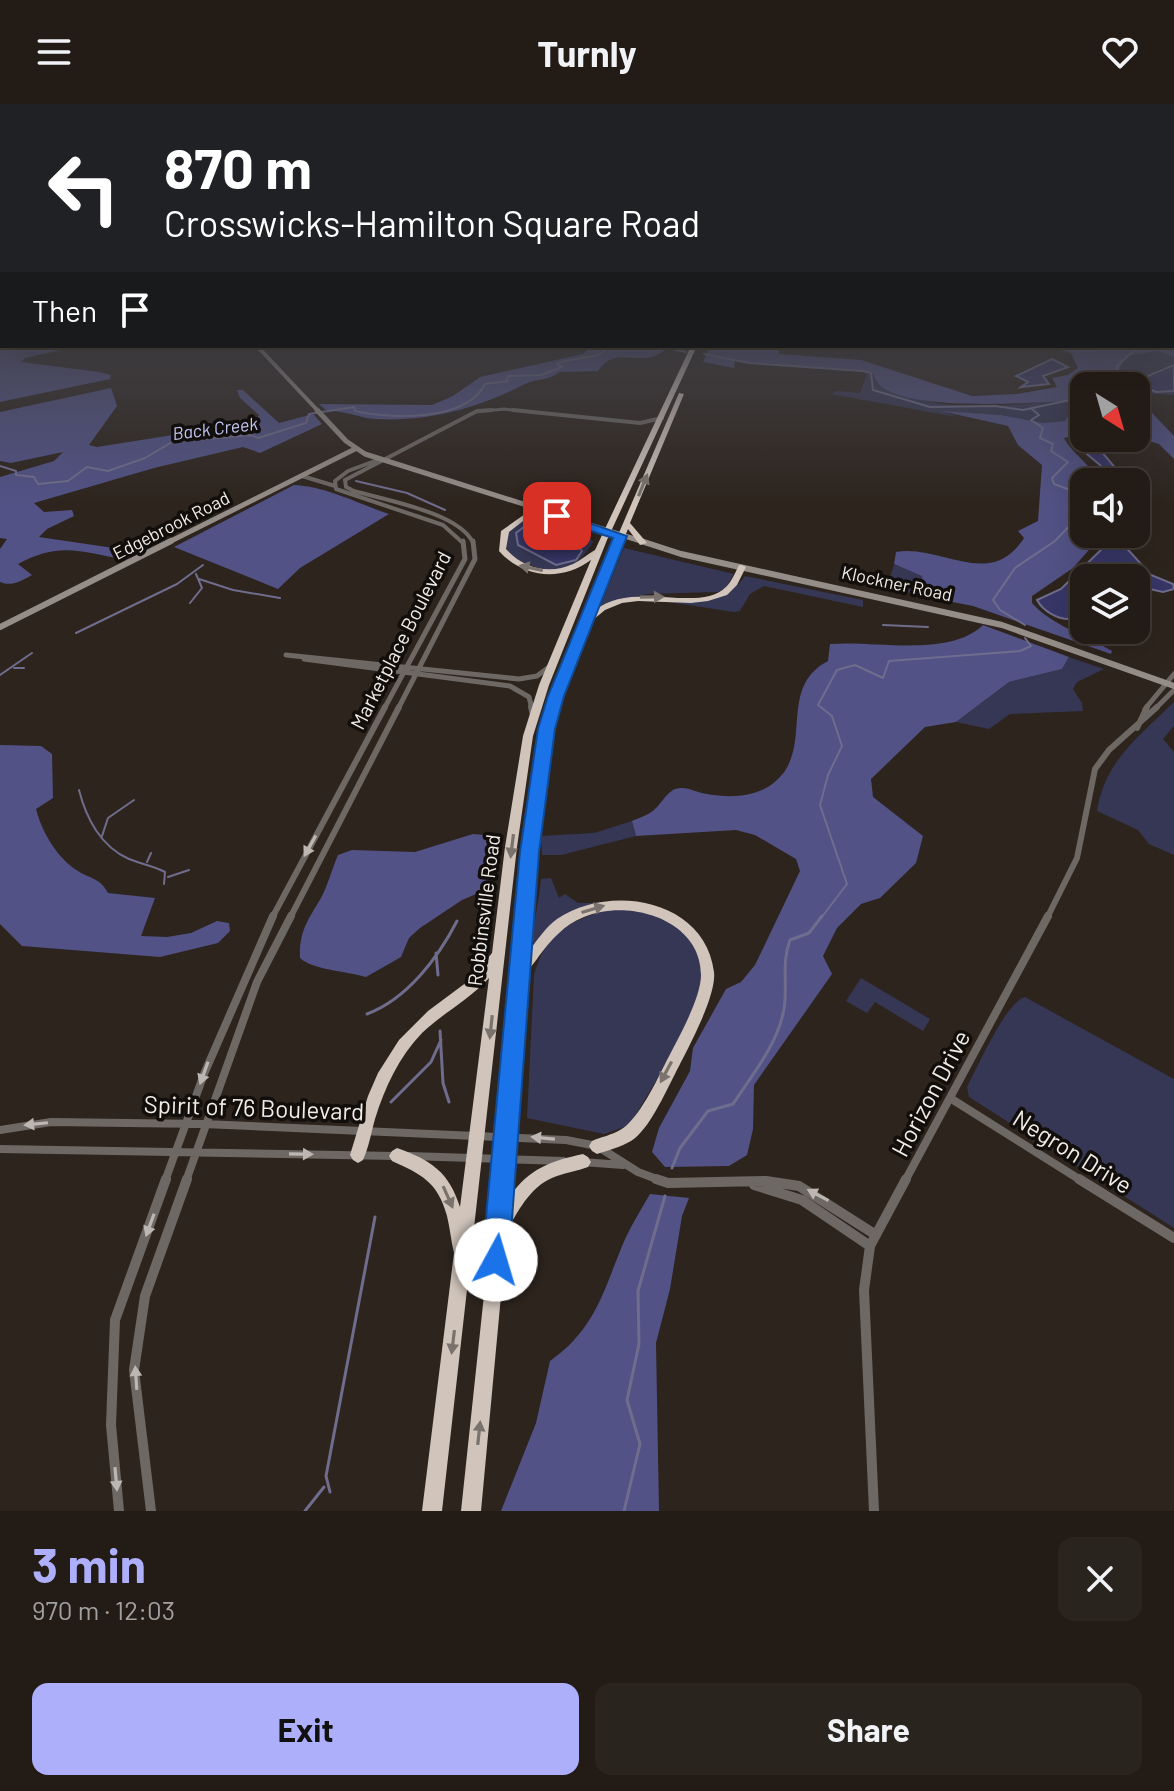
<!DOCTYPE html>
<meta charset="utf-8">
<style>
:root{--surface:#221b16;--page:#2a241f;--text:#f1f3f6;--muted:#a2a1a1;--line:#3f3935;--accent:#adaffb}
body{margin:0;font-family:Barlow,sans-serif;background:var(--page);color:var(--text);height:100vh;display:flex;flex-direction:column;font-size:30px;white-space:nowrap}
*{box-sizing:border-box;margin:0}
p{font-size:26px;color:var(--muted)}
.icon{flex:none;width:44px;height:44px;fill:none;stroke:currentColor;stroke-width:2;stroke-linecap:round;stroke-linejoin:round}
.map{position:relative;height:1407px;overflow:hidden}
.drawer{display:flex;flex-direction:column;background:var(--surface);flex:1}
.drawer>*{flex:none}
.hud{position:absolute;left:0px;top:0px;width:1174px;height:244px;box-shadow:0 8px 32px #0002,0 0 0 2px var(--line);background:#202124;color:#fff;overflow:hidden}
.needle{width:52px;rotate:143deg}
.fabs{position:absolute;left:1070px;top:268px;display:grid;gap:16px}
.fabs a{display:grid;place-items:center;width:80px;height:80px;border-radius:16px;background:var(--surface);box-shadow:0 8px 32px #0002,0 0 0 2px var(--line);font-size:40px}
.pin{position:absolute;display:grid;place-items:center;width:68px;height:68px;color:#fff;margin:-34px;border-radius:16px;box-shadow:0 4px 12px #0006}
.me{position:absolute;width:88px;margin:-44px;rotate:6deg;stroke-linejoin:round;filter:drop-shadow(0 0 6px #0008)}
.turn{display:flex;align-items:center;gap:28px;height:168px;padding:0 32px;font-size:36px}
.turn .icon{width:104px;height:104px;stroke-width:2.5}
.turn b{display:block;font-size:56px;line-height:68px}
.then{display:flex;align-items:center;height:76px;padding:0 32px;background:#0003;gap:16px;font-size:30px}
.round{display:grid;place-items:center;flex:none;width:84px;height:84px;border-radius:16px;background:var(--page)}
.headline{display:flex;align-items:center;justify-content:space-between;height:136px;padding:0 32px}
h1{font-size:48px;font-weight:700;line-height:60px;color:var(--accent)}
.primary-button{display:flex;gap:16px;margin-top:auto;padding:16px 32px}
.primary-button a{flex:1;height:92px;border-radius:16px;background:var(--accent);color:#111;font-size:32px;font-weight:700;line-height:92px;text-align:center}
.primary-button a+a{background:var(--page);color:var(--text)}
header{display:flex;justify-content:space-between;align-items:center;height:104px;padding:0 32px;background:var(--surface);font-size:36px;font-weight:700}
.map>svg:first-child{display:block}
</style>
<header><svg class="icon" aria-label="menu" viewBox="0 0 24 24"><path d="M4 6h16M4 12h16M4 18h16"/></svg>Turnly<svg class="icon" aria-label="heart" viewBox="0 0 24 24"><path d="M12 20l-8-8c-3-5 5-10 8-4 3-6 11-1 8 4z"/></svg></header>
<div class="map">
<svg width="1174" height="1407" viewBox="0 0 1174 1407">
<rect width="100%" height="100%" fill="#2d241d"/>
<path fill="#363755" d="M 1157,247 L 1174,253 L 1174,261 L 1157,266 L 1158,286 L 1174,287 L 1174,291 L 1152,290 L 1139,294 L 1136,282 L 1123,282 L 1115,276 L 1127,252 Z
M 855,268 C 882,269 899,288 924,296 C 954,307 1034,299 1068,297 L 1079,283 L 1101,276 L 1108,282 L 1084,282 L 1084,310 L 1070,309 L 1065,317 L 1043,319 L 1001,311 L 945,308 L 957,313 L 831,290 L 837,287 L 860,289 L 867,270 Z
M 526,414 L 589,432 L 593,438 C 571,476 543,470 509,451 L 505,439 L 508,426 Z
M 624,444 L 734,470 L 726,484 L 717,488 L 647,490 L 600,503 Z
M 894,460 L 923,472 L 924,485 L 932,494 L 887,484 Z
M 745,472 L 863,496 L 863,503 L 764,482 L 750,490 L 740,507 L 734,508 L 656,496 C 690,496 724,502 745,472 Z
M 1069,553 L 1104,565 L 1077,578 L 1073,585 L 1082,599 L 1083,607 L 1010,610 L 989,625 L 956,618 L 1009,578 L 1062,565 Z
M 1174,598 L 1174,622 L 1163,635 L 1174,648 L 1174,751 L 1149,740 L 1138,726 L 1097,707 C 1105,656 1139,633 1174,598 Z
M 632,717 L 636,732 L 561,751 L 542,751 L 541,732 L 594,729 Z
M 551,774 L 559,794 L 565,790 L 578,799 L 596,799 L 579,805 L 535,839 L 532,838 C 534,816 539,797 541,775 Z
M 611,804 C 637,804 666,811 684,830 C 695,841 703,858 703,874 C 703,907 648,988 630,1021 L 604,1030 L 527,1014 L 534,871 C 546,827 571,817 611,804 Z
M 861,874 L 930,915 L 923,927 L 875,898 L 867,909 L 846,897 Z
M 1025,893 L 1174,975 L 1174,1124 L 969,993 L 967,983 C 977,964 1006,898 1025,893 Z"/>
<path fill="#525286" d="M 0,203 L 2,242 L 79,242 L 25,254 L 21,258 L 99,268 L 111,271 L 110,275 L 0,298 Z
M 1172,203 L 1174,253 L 1157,247 L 1127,252 L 1119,266 L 1121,274 L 1116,276 L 1123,282 L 1108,282 L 1101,276 L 1079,283 L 1068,297 C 1028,299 913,307 882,283 C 878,280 874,272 871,268 L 735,257 L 734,264 L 703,258 L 710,242 L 779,242 L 779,250 L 861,256 L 972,292 L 1017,290 L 1057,283 L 1052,274 L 1068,271 L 1078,264 L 1071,249 L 1048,242 L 1172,242 Z
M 591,242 L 669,244 C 664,246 657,252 651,253 C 629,258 614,244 598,267 L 559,268 C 549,277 537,274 525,280 C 478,304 430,318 376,315 C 359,314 345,306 327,307 L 319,300 L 432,301 L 453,292 L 480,273 L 583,250 Z
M 111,284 L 117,302 L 89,341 L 97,343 L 255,318 L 259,311 L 240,294 L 237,286 L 243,286 L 279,319 L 313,310 L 322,320 L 260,349 L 243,343 L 154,364 L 34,399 L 44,408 L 72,406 L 74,412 L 47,425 L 39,433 L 134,447 L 127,456 C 82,448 60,437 18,460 L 32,471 C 21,477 12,483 0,478 L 0,445 L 7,435 L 0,434 L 0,373 L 54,357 L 63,348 L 11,359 L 0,357 L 0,308 Z
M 1136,292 L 1174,332 L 1174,355 L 1159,340 L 1136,333 Z
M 941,307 L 1001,311 L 1043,319 L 1065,317 L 1070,309 L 1084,310 L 1084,329 L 1064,334 C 1073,351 1091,359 1097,378 L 1084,378 L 1084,430 L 1103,430 L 1073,464 L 1032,492 L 1032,499 C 1050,520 1087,532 1112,547 L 1111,550 L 973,502 L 932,494 L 924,485 L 922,472 L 894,460 L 896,448 C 941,440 990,487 1024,434 L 1018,427 L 1038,417 L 1042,361 L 1018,341 L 1008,322 Z
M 294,381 C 325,382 359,400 389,410 L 300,464 L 278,485 L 174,443 Z
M 983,521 L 1069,553 L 1062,565 L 1009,578 L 956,618 L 925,623 L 871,675 L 873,693 L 923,732 L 916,759 L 880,794 L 861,800 L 837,824 L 823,852 L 832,870 L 754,981 L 753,1025 L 747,1051 L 729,1062 L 665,1063 L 652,1048 L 659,1024 L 690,967 L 693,944 L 726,885 L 741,878 L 755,861 L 800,767 L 796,755 L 755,731 L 736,726 L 636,732 L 632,717 C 639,714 648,711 654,706 C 663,698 669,683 682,684 C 690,684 699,689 707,690 C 730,694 758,694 777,676 C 814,642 777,584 828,557 L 830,540 C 875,536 949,554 983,521 Z
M 0,641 L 41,642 L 52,650 L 53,694 L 36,705 C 42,728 57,754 78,767 C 91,775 100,774 108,789 L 155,794 L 141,832 L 167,833 L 191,829 L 217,817 L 229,819 L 230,827 L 218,839 L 160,853 L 22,842 L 0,820 Z
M 473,730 L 495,732 L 490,752 L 490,784 L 462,796 L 420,824 L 409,834 L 401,853 L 366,873 C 346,867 313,866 300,854 C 299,827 308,816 321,794 C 328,781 332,765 338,751 L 352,746 L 415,748 Z
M 650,1090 L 689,1094 L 682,1112 L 670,1185 L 656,1239 L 659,1407 L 501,1407 L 536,1319 L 550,1257 C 598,1223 604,1183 626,1133 C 633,1118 642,1104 650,1090 Z"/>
<path fill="#373667" stroke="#6f6d8d" stroke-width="2" d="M 1052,255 L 1068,263 L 1043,272 L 1049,280 L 1021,283 L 1028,278 L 1016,272 Z
M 1174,261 L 1174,287 L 1156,288 L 1143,282 L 1143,274 Z
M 1082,332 L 1091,335 L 1123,373 L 1122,378 L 1106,378 L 1100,361 L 1075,340 L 1074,335 Z
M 543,421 C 561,427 571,431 582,447 L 576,456 L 556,461 L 518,441 L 516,429 L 524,423 Z
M 1110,437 L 1121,438 L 1151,471 L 1173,480 L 1174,485 L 1163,488 L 1136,482 L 1136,474 L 1084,474 L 1084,502 L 1069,515 C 1057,515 1043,507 1037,496 L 1061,485 Z"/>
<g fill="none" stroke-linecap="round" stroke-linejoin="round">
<path stroke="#6f6d8d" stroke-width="2" d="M 658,242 L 686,248
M 704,250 L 749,259 L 863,267 L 871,269 L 873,286 L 930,303 L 995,302 L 1023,306 L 1084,293
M 1100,282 L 1098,276 L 1117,273 L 1117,262 L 1139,242
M 0,362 L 16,367 L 16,371 L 34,373 L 38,380 L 68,377 L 87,363 L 108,367 L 145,354 L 172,338 L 251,331 L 258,334 L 306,319 L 309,310 L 354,303 L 355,307 C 390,315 466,318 485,280 L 507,277 L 508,272 L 541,271 L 562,263 L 557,260 L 560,258 L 599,251 L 610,242
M 356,377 L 407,389 L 445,406
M 199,475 L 233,486 L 280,494
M 190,499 L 202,484 L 196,470
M 883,521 L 928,523
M 1025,521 L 1000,506 L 993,496 L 1015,464 L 1055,437 L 1076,415 L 1069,391 L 1073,387 L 1054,380 L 1052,374 L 1068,358 L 1051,347 L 1053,340 L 1040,334 L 1043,324 L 1031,316 L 1039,311 L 1032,305
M 76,529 L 177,480 L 203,461
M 14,564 L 24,564
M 0,571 L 32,549
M 79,686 C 86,714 101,743 129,755 C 141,760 154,762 165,768 L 164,780
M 102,732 L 108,714 L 134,696
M 147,758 L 151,749
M 168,773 L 189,766
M 821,814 L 847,780 L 820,701 L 828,671 L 842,642 L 832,612 L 818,601 L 837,566 L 855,561 L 883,574 L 889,557 L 1020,547 L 1031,542 L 1025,534"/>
<path stroke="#6f6d8d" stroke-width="3" d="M 436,849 L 438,871
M 367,910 C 407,895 438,854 457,817
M 440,927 L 443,979 L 449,998
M 391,998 L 431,958 L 441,936
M 672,1064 L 680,1044 L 708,1007 L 733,1000 C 752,971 778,940 784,905 C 788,881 781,860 790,836 L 809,829 L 822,812
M 330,1388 L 326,1372 L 375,1113
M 305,1407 L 324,1383
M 624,1407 L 640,1340 L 627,1296 L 639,1240 L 638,1187 L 665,1092"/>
<path stroke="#6d6864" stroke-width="3" d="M 475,308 L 504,305 L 532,308"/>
<path stroke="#6d6864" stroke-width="4" d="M 513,306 L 640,319 L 662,314
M 380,355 L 348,367 L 335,377 L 336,385 L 443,421 L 463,439
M 302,372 L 335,382
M 345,376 L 477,307 L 492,306
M 345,376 L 346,383 L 354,387 C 385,396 460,409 473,439"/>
<path stroke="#6d6864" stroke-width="5" d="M 286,551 L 519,575 L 537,572 L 549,563
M 304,555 L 510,582 L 529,593 L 532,605
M 384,605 L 465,455 L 463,437
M 398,605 L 475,455 L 473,437
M 1145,605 L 1174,570
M 1155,605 L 1174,586"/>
<path stroke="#6d6864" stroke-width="6" d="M 531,603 L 533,611
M 1137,624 L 1147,603
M 272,814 L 385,603
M 290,814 L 399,603
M 1047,814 L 1077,754 L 1095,665 L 1109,646 L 1157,603"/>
<path stroke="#6d6864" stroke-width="8" d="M 950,994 L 1082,1077
M 0,1026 L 51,1018 L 204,1020 L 566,1036 L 597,1042 L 638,1068 L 662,1077
M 0,1045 L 395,1052
M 410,1052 L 563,1057
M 582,1058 L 623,1061
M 165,1077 L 204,970 L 273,812
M 186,1077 L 257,878 L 291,812
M 905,1077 L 1048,812"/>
<path stroke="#6d6864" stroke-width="10" d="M 656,1075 L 668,1079 L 766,1077 L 799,1082 L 876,1131
M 1079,1075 L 1174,1134
M 754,1081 L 802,1096 L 870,1142
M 119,1407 L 111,1321 L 115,1216 L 166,1075
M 151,1407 L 134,1266 L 145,1192 L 187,1075
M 874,1407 L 864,1186 L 870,1142 L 906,1075"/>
<path stroke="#958d87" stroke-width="4" d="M 257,242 L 319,308"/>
<path stroke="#958d87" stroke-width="5" d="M 317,306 L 346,337 L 365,350 L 647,439
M 167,439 L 355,345"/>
<path stroke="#958d87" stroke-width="6" d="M 641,437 L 681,450 L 1002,521 L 1174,582
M 0,523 L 171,437"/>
<path fill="#d0c4bb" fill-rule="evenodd" d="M 691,242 L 697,242 L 607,436 L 549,581 L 533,632 L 517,743 L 442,1407 L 422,1407 L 454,1149 C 451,1137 450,1124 447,1112 C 438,1078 421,1070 392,1057 L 389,1052 L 392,1047 L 397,1044 C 431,1056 449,1068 460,1103 L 489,874 C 469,896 443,909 422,929 C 399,953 385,983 375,1015 C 371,1029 369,1043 363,1056 L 358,1059 L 353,1056 L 350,1051 L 368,992 L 378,969 L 399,936 L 428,907 L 471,875 L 492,849 L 505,743 L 523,632 L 539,581 L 591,456 C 561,478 523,474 499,447 L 501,427 L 525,410 L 570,413 L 571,415 L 567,417 L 527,414 L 509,428 L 506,445 C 523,464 549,471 573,460 C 581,456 588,450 595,446 Z
M 679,289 L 684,290 L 630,419 L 647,439 L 640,441 L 628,425 L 594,507 C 632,475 699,510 726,483 C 732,477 735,469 739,461 L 742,461 L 746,463 L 737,481 L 727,491 L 708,497 L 691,499 L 638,497 L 622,499 L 605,506 L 588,520 L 552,625 L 536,748 L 529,847 C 537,836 546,823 557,815 C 610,779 705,795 714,868 C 717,892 686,948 675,970 C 665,989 649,1026 631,1037 C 621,1043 609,1046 597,1050 L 592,1047 L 589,1042 L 592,1037 C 601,1033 612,1031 620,1026 C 638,1017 658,974 667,956 C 678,935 701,894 701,871 C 701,815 628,794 584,813 C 564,821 552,835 539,852 C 536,857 531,862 528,867 C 524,876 524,909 523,921 C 519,978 515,1035 510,1092 C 530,1064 551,1057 583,1050 L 588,1053 L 591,1058 L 588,1063 C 578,1067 568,1068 557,1072 C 532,1080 519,1105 507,1127 L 481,1407 L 461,1407 L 501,1031 L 524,748 L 542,625 L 579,522 Z"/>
</g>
<defs><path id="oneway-solid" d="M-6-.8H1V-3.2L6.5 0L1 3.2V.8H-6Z" transform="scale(2)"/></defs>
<g fill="#7a726c">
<use href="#oneway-solid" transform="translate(643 381) rotate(-68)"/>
<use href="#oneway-solid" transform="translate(531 464) rotate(-168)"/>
<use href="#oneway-solid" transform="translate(652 493) rotate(-1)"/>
<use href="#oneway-solid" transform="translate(512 742) rotate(97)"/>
<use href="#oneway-solid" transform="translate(593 805) rotate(-17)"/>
<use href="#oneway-solid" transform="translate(491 923) rotate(96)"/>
<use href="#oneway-solid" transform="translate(666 968) rotate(118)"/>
<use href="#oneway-solid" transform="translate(448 1093) rotate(66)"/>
<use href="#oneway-solid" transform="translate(453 1238) rotate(97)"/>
<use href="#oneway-solid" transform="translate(479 1329) rotate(-84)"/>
</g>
<g fill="#bdb7b3">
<use href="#oneway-solid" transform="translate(310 742) rotate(119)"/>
<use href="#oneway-solid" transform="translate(204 969) rotate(110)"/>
<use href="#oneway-solid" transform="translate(36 1020) rotate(174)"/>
<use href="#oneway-solid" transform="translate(543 1034) rotate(-175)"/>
<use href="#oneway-solid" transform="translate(301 1050) rotate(1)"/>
<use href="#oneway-solid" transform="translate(818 1091) rotate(-152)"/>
<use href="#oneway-solid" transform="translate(150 1121) rotate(110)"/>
<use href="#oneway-solid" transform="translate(136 1274) rotate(-94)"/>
<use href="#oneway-solid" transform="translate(116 1375) rotate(85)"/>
</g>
<linearGradient id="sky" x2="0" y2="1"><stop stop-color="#191410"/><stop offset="0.51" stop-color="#46454c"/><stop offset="1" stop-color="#46454c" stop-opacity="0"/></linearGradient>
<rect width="1174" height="400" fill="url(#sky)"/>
<path fill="#1a73e8" stroke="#114b97" stroke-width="2" d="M 557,408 L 627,432 L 564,592 L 555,625 L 539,748 L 509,1156 L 505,1166 L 496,1170 L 486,1166 L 482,1156 L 520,748 L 538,625 L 548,592 L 613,434 L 553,415 L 551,412 Z"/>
<g text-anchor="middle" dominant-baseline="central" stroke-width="7" stroke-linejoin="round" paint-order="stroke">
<g font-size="18" font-style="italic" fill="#c4c6f7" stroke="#120e0b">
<text transform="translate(215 324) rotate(-7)">Back Creek</text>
</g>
<g font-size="18" fill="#f2ece7" stroke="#120e0b">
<text transform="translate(171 421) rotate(-27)">Edgebrook Road</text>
<text transform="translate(897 479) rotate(12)">Klockner Road</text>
</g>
<g font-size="20" fill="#f2ece7" stroke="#120e0b">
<text transform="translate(400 536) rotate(-63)">Marketplace Boulevard</text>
<text transform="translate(483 806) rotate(-83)">Robbinsville Road</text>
</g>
<g font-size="24" fill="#f2ece7" stroke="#120e0b">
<text transform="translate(930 989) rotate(-62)">Horizon Drive</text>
<text transform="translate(254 1003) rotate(2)">Spirit of 76 Boulevard</text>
<text transform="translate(1073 1047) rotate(32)">Negron Drive</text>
</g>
</g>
</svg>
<div class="fabs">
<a><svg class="needle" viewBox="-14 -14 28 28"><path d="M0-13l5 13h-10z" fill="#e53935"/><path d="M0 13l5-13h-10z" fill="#a2a1a1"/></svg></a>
<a><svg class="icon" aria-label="sound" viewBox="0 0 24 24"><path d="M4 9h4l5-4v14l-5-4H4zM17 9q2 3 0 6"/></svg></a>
<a><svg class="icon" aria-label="layers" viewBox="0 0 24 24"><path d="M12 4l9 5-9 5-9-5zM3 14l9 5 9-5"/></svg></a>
</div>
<div class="pin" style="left:557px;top:412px;background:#d93025"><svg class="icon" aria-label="arrive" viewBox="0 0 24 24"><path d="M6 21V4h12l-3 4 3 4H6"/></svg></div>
<svg class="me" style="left:496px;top:1156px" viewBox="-20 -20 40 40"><circle r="19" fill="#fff"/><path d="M0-13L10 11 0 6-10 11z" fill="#1a73e8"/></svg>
<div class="hud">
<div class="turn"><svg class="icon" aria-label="left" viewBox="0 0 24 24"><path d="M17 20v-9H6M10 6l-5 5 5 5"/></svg><div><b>870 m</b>Crosswicks-Hamilton Square Road</div></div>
<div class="then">Then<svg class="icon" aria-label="arrive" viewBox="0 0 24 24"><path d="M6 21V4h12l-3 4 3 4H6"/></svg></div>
</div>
</div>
<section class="drawer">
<div class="headline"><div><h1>3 min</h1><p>970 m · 12:03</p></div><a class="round"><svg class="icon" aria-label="close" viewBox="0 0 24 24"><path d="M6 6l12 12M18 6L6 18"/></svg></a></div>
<div class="primary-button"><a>Exit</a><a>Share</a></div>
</section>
